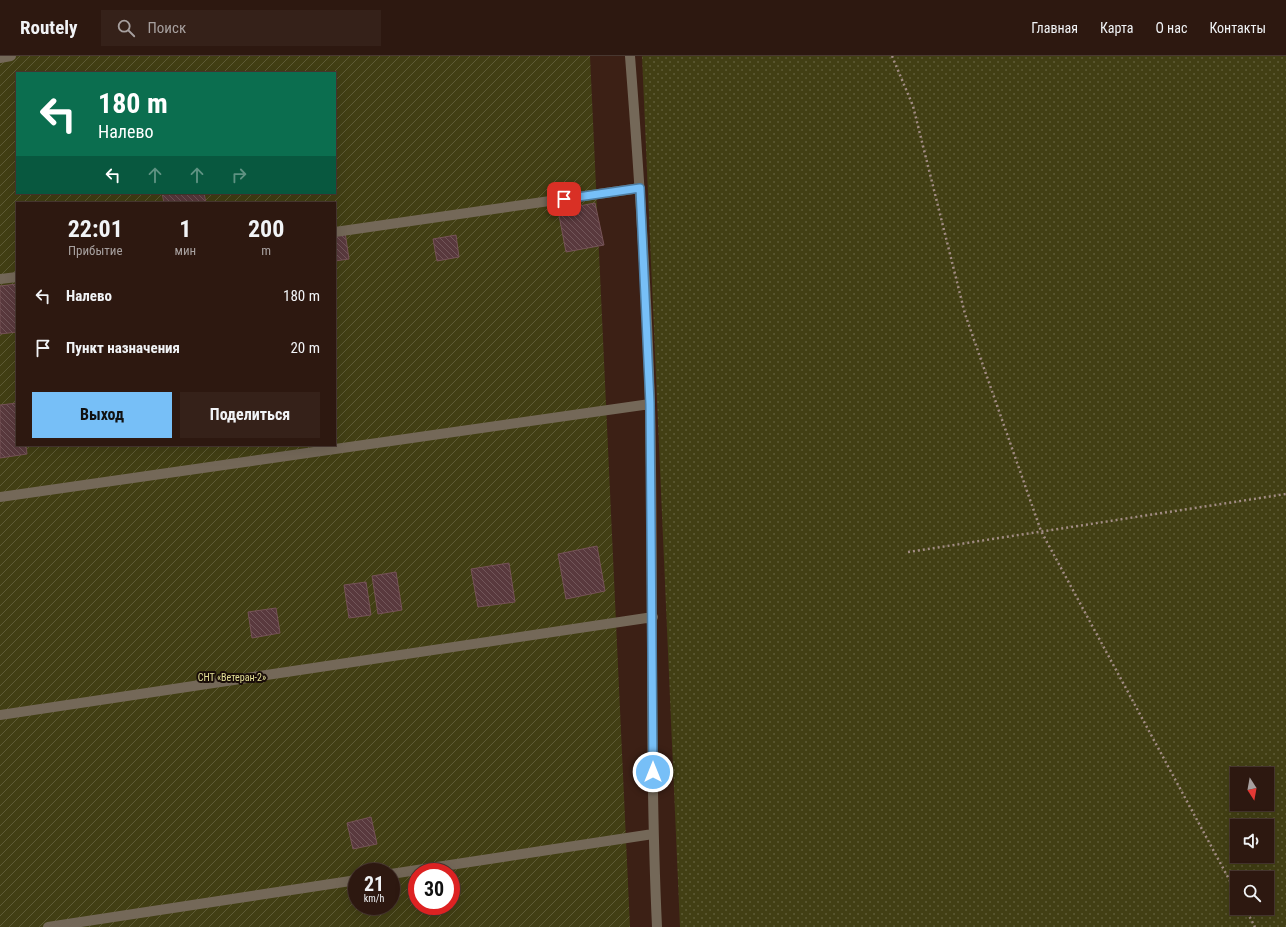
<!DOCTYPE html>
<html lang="ru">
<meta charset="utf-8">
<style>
:root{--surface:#2d1810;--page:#352119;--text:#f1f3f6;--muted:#a7a09f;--line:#483730;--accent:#77bff7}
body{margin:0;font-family:"Roboto Condensed",sans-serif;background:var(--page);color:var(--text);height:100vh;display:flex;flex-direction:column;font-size:15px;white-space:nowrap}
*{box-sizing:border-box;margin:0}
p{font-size:13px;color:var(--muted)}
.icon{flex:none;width:22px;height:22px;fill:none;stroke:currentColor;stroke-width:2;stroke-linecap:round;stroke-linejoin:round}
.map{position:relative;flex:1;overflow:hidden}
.details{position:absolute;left:16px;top:146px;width:320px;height:244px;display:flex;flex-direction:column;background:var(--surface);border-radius:0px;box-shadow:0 4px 16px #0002,0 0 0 1px var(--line)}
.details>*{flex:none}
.banner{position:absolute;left:16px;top:16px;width:320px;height:122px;border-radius:0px;box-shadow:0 4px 16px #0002,0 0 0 1px var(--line);background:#0b6e4f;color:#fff;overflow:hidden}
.needle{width:26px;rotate:169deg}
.controls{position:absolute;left:1230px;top:711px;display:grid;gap:8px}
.controls a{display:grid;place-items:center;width:44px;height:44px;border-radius:0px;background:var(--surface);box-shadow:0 4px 16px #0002,0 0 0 1px var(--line);font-size:20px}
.speed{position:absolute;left:348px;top:807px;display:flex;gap:8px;font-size:20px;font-weight:700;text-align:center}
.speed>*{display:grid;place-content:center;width:52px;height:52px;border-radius:50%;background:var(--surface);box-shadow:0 4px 16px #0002,0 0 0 1px var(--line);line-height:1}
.speed small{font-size:10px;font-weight:400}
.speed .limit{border:6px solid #d22;background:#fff;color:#111}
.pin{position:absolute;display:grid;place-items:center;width:34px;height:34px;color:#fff;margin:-17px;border-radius:8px;box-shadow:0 2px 6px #0006}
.me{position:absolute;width:44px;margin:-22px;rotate:0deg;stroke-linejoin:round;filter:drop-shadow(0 0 3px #0008)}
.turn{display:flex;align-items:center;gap:14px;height:84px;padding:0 16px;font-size:18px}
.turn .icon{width:52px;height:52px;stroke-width:2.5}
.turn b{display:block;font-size:28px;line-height:34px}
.lanes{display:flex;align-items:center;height:38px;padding:0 16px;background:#0003;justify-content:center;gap:20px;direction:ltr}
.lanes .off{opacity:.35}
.eta{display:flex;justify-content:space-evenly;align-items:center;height:68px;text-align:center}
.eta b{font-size:24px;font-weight:700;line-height:28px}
.cta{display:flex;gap:8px;margin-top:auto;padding:8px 16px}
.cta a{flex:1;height:46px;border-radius:0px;background:var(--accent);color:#111;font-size:16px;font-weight:700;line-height:46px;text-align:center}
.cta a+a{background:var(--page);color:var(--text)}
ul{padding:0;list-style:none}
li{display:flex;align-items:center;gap:12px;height:52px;padding:0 16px}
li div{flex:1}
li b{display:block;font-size:15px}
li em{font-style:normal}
header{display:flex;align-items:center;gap:24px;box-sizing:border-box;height:56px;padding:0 20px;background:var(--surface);border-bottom:1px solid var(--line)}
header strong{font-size:19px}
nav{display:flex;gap:22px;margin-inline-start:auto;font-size:14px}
.search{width:280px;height:36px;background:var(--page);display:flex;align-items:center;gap:10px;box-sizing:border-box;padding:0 14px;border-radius:0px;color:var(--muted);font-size:15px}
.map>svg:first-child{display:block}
</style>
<header>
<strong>Routely</strong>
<div class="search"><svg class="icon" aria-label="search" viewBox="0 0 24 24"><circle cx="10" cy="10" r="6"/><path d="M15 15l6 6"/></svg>Поиск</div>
<nav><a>Главная</a><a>Карта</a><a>О нас</a><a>Контакты</a></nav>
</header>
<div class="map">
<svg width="1286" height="871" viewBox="0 0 1286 871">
<defs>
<pattern id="grass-dots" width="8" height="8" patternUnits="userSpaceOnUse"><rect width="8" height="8" fill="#423f14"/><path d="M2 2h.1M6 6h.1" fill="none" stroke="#5e5b36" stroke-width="1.8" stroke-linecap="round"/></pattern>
<pattern id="garden-furrows" width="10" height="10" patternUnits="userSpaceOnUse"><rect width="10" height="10" fill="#423f14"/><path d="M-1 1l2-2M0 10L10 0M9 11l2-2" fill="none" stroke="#5e5b36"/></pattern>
<pattern id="building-back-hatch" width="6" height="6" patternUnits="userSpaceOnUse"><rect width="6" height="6" fill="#59393d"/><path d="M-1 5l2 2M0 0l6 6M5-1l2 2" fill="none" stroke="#725659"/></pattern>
</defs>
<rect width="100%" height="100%" fill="#3c2015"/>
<path fill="url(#grass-dots)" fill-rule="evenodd" d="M 642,0 L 1286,0 L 1286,871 L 680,871 ZM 1237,718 L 1267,718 L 1267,748 L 1237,748 ZM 1237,770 L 1267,770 L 1267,800 L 1237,800 ZM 1237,822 L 1267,822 L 1267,852 L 1237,852 Z"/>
<path fill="url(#garden-furrows)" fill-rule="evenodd" d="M 0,0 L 590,0 L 630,871 L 0,871 ZM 17,17 L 335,17 L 335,137 L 17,137 ZM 17,147 L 335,147 L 335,389 L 17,389 ZM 357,816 L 391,816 L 391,850 L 357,850 ZM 417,816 L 451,816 L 451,850 L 417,850 Z"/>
<path fill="url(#building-back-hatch)" stroke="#765357" d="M 162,137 L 204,137 L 206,147 L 164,147 Z
M 595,147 L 604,189 L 566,196 L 558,154 Z
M 345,176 L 349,203 L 335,205 L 335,177 Z
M 456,179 L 459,201 L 437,205 L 433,183 Z
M 17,228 L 17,276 L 0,278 L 0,230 Z
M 17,347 L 17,389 L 30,389 L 26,390 L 27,398 L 0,402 L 0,349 Z
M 597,490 L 605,535 L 566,543 L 558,498 Z
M 509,507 L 515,546 L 478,551 L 471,513 Z
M 396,516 L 402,554 L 378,558 L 372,520 Z
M 366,526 L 371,559 L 349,562 L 344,529 Z
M 276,552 L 280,577 L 252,582 L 248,556 Z
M 371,761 L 377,788 L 353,793 L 347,767 Z"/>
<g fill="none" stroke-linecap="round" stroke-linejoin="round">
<path stroke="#a28c84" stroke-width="2.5" stroke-dasharray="2 3" stroke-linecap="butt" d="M 892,0 L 913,50 L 965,258 L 1041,475 L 1237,838
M 908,496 L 1286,438
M 1245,852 L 1255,871"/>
<path stroke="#746858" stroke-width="10" d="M 630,0 C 639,116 647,233 650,350 C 654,524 649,697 657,871
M 0,2 L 11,0
M 335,176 L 640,132
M 0,223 L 17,221
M 0,441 L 650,348
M 0,659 L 653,561
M 391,818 L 653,778
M 48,871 L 357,824"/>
</g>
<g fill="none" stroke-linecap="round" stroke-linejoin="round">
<g stroke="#4d7ca1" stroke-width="10">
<path id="route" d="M 564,143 L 640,132 L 650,348 L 653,716"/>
</g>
<use href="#route" stroke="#77bff7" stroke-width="7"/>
</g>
<g text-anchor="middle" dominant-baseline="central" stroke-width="4" stroke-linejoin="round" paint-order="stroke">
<g font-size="10" fill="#e3e097" stroke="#1a0e09">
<text x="232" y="621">СНТ «Ветеран-2»</text>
</g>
</g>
</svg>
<div class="controls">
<a><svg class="needle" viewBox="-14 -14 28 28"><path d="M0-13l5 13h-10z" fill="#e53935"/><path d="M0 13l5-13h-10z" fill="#a7a09f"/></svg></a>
<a><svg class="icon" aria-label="sound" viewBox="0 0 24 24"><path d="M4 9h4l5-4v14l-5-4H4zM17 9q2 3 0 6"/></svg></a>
<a><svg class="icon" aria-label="search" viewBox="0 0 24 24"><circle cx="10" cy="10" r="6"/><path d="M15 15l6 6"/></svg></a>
</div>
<div class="speed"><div>21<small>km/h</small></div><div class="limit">30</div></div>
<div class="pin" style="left:564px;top:143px;background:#d93025"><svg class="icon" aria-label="arrive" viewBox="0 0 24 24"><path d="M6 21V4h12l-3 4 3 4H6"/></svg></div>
<svg class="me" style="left:653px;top:716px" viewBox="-20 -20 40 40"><circle r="17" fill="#77bff7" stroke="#fff" stroke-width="3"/><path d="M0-11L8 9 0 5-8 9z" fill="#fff"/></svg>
<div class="banner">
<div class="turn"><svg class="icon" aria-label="left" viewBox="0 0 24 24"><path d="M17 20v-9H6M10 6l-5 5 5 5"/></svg><div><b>180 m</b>Налево</div></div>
<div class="lanes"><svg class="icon" aria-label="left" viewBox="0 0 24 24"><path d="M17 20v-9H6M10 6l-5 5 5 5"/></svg><svg class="icon off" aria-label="ahead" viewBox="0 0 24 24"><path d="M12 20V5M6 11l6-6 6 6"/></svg><svg class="icon off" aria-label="ahead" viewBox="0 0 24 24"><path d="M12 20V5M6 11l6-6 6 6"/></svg><svg class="icon off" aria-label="right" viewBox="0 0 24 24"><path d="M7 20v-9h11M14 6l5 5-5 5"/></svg></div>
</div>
<section class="details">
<div class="eta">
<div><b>22:01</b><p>Прибытие</p></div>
<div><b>1</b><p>мин</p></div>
<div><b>200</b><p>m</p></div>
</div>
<ul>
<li><svg class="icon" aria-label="left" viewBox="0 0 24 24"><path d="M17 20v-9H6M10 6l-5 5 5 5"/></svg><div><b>Налево</b></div><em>180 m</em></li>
<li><svg class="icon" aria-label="arrive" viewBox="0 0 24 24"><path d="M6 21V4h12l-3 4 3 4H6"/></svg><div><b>Пункт назначения</b></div><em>20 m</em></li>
</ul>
<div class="cta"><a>Выход</a><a>Поделиться</a></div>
</section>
</div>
